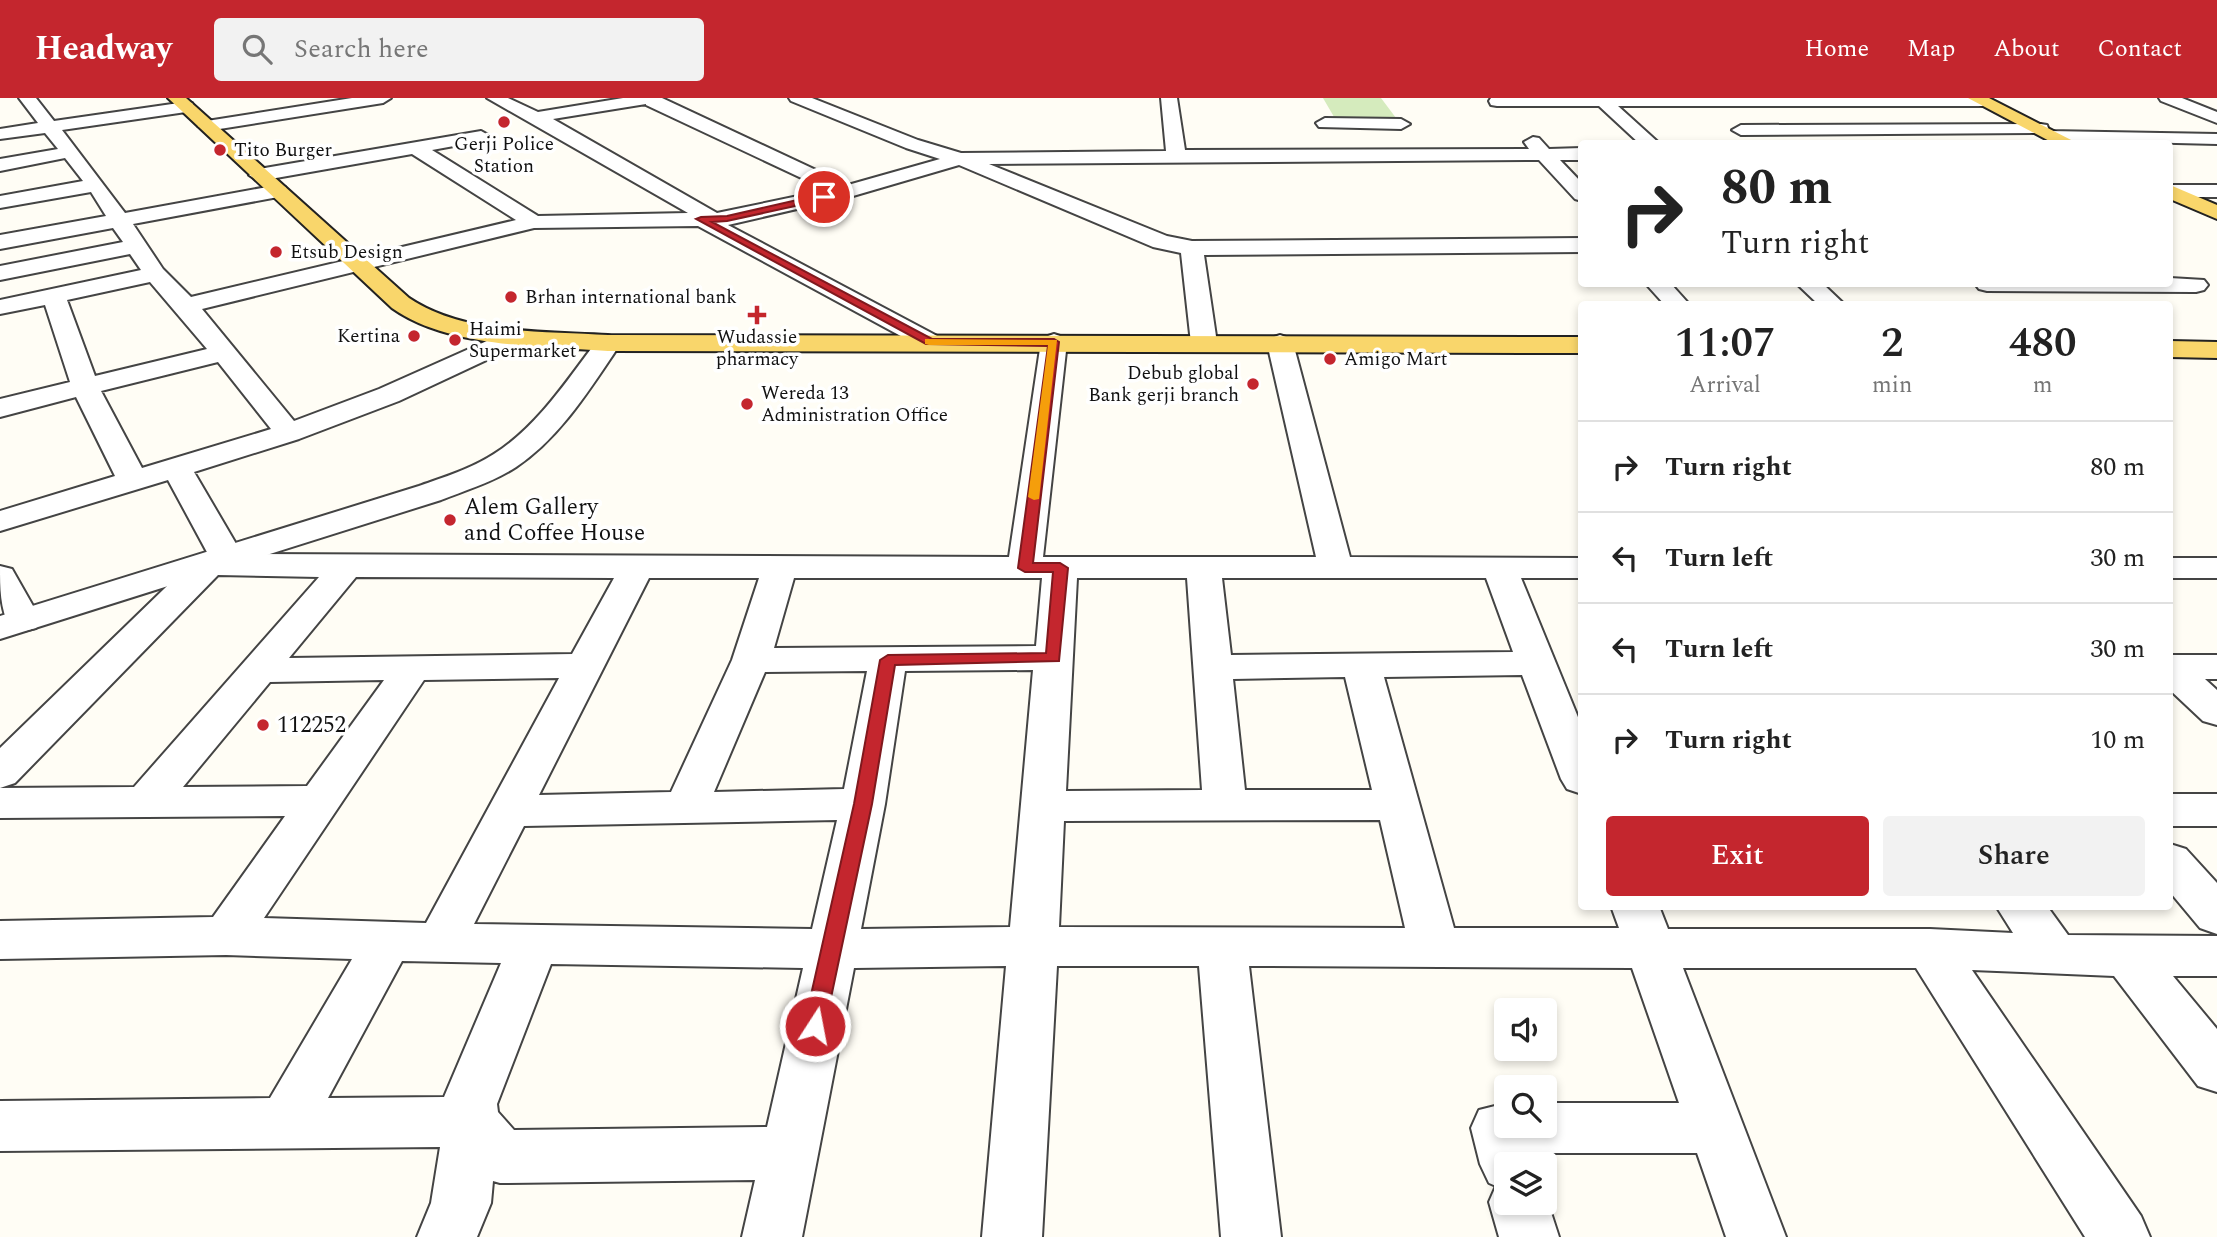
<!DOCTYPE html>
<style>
:root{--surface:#fff;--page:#f2f2f2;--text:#222;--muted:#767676;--line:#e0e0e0;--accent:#c4262e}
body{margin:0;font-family:Spectral,serif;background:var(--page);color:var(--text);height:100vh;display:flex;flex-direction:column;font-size:26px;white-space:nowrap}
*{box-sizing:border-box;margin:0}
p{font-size:23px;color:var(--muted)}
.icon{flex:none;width:38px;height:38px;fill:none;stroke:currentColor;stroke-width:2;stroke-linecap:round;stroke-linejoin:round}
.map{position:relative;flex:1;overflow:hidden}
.details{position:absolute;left:1578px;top:203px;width:595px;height:609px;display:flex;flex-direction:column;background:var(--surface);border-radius:7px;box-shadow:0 4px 10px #0003}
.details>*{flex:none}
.guide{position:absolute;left:1578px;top:42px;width:595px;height:147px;border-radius:7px;box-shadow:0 4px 10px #0003;background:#fff;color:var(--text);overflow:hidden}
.controls{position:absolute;left:1494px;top:900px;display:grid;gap:14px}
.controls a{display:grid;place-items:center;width:63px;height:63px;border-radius:7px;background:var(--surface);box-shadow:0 4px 10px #0003;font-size:35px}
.pin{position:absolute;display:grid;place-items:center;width:60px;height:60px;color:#fff;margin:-30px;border:4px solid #fff;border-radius:50%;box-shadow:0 2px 7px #0007}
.me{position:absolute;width:77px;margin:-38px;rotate:11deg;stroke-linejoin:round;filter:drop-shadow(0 0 5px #0008)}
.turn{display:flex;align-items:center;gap:24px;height:147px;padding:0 28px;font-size:32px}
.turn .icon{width:91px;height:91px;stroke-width:2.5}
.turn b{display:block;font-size:49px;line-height:60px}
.eta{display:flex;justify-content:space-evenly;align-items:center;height:119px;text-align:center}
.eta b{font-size:42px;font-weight:600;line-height:49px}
.action{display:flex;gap:14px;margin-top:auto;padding:14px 28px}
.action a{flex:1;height:80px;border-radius:7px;background:var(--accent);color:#fff;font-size:28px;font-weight:600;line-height:80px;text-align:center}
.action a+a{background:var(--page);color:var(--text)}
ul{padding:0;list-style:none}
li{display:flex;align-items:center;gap:21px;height:91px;padding:0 28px;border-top:2px solid var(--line)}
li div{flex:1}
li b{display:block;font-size:26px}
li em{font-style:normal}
header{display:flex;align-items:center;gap:42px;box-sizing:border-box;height:98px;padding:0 35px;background:var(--accent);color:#fff}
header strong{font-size:33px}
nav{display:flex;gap:38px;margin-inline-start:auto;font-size:24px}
.search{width:490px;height:63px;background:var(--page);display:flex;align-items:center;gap:18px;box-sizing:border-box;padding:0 24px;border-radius:7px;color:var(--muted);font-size:26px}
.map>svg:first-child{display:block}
</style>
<header>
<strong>Headway</strong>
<div class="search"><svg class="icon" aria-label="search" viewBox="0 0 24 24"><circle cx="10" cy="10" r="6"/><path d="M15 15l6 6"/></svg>Search here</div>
<nav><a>Home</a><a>Map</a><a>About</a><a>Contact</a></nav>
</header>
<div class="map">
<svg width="2217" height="1139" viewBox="0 0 2217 1139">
<rect width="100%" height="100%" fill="#fffdf5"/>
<path fill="#d5ebbd" d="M 1323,0 L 1381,0 L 1399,24 L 1337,24 Z"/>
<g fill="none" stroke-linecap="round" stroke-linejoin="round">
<g stroke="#444" stroke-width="4">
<path id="minor" d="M 19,0 L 36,0 L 54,23 L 186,4 L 192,5 L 194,9 L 186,14 L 62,32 L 125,115 L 278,87 L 285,89 L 288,93 L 285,97 L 278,99 L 133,126 L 163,171 L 191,199 L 516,122 L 412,56 L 259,83 L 249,77 L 259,71 L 481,33 L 490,38 L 487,42 L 432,52 L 538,118 L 688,115 L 487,0 L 508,0 L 538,14 L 623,0 L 662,0 L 848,87 L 940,61 L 906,50 L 791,3 L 789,0 L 812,0 L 918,42 L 961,55 L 1166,53 L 1161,0 L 1177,0 L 1185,52 L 1529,51 L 1524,44 L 1533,39 L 1539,40 L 1549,51 L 1582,50 L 1582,62 L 1560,62 L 1582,85 L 1582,103 L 1575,101 L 1539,62 L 989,66 L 1167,138 L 1192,143 L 1582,140 L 1582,154 L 1204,157 L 1217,245 L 1213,250 L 1204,253 L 1195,250 L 1191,245 L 1181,155 L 1153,149 L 959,67 L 853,98 L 728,127 L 939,239 L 943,244 L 939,249 L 930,252 L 921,249 L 698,128 L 534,130 L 202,211 L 294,323 L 379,291 L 507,234 L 516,231 L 525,234 L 529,239 L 525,244 L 399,303 L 299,341 L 194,374 L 242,456 L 1009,459 L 1041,244 L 1045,239 L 1054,236 L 1063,239 L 1067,244 L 1043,459 L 1316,459 L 1267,245 L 1271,240 L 1280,237 L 1289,240 L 1293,245 L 1350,459 L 1582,460 L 1582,480 L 1521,480 L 1582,629 L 1582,696 L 1567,691 L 1561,681 L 1522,577 L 1384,579 L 1454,830 L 1619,830 L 1611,808 L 1659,808 L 1668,831 L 1930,831 L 2013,835 L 1996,808 L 2047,808 L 2068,837 L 2217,838 L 2217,878 L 2173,878 L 2217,931 L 2217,994 L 2198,988 L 2114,878 L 1972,872 L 2141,1118 L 2150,1139 L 2085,1139 L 1916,870 L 1683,870 L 1786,1139 L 1726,1139 L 1697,1055 L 1535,1055 L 1538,1066 L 1507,1066 L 1507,1104 L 1545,1104 L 1545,1096 L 1559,1139 L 1499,1139 L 1489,1104 L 1496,1088 L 1489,1085 L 1480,1066 L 1471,1030 L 1479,1012 L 1507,1005 L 1507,1027 L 1545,1027 L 1545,1005 L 1679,1005 L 1632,870 L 1249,868 L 1281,1139 L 1221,1139 L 1199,868 L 1057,868 L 1042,1139 L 982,1139 L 1006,868 L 854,870 L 802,1139 L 742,1139 L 755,1082 L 500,1085 L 493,1083 L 491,1105 L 477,1139 L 417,1139 L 431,1105 L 440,1049 L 0,1053 L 0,1003 L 270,1000 L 352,861 L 226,857 L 0,861 L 0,823 L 213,819 L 285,718 L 0,720 L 0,690 L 134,689 L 319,479 L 218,477 L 15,685 L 0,690 L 0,650 L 197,459 L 208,456 L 168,382 L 0,433 L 0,413 L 115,378 L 76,299 L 0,319 L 0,301 L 70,284 L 45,207 L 0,216 L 0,202 L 141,172 L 130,156 L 0,182 L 0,168 L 123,144 L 113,130 L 0,151 L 0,137 L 106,118 L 91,94 L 0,110 L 0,98 L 83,83 L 65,60 L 0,73 L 0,61 L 58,51 L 45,35 L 0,41 L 0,31 L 38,25 ZM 646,6 L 646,7 L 827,92 L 717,115 L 553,21 ZM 150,184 L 207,251 L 95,278 L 67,202 ZM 218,264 L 271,331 L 142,370 L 101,293 ZM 356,479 L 614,480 L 572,556 L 289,560 ZM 649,480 L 759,480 L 732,562 L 671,694 L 539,697 ZM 794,480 L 1042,480 L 1036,548 L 774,550 ZM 1077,480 L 1187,480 L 1202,692 L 1066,693 ZM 1222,480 L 1486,480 L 1513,554 L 1231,557 ZM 1033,572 L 1010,829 L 861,831 L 885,706 L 905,573 ZM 867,573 L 844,691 L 714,694 L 765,574 ZM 1345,579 L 1372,692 L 1245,692 L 1233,581 ZM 559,580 L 426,825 L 264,820 L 424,582 ZM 384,582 L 307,688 L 183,689 L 270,584 ZM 837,722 L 812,831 L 474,826 L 524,728 ZM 1380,722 L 1405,830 L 1059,829 L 1064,723 ZM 402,863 L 501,865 L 444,999 L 328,1000 ZM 551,866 L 803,870 L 767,1029 L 514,1032 L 498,1014 L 497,1006 Z
M 352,0 L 391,0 L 383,5 L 207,33 L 198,28 L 207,23 Z
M 1491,0 L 1988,0 L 1990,3 L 1982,8 L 1618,8 L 1660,46 L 1640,46 L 1599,8 L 1497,8 L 1491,7 L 1489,3 Z
M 2159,0 L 2182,0 L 2217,14 L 2217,25 L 2161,3 Z
M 1325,20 L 1401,21 L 1410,26 L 1401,31 L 1319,29 L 1316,25 Z
M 2041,26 L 2047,27 L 2049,33 L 2217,36 L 2217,46 L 2053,42 L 2047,41 L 2045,35 L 1741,37 L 1732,32 L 1741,27 Z
M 2170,87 L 2217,87 L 2217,99 L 2170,99 Z
M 2170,180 L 2204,182 L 2208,187 L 2204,192 L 2196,194 L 1987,193 L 1979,191 L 1975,186 L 2170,186 Z
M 1646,186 L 1671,186 L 1689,206 L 1664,206 Z
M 1797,186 L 1823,186 L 1844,206 L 1818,206 Z
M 2170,460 L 2217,460 L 2217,480 L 2170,480 Z
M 0,468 L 12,471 L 41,522 L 36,530 L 23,533 L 10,530 C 0,510 0,490 0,468 Z
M 2170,557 L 2217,557 L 2217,581 L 2205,581 L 2217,592 L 2217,627 L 2203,623 L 2170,592 Z
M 2170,696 L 2217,696 L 2217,728 L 2170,728 Z
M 2170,746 L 2186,751 L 2217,785 L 2217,836 L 2200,830 L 2170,794 Z"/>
</g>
<g stroke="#444" stroke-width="4">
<path id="tertiary" d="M 608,237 L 617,240 L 621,245 C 591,289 561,339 516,369 C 493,384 466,392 441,402 L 0,541 L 0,518 L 419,388 C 444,379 471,371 494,356 C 538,328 568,281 599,240 Z"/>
</g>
<g stroke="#222" stroke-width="4">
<path id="primary" d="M 168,0 L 186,0 L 409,200 C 464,237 544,233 608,237 L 1582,239 L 1582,255 L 608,253 C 541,248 448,250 392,210 Z
M 1968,0 L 1989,0 L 2079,46 L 2055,46 Z
M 2170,87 L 2217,107 L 2217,121 L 2170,101 Z
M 2170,243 L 2217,244 L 2217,260 L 2170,259 Z"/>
</g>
<use href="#minor" fill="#fff" fill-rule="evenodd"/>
<use href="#tertiary" fill="#fff" fill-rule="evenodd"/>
<use href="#primary" fill="#f9d66b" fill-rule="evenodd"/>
</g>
<path fill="#c4262e" stroke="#7f191e" stroke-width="2" d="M 824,96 L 827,101 L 727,123 L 712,124 L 932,241 L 1054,241 L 1059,244 L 1033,465 L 1060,465 L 1068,470 L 1059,563 L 895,567 L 872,706 L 825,928 L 822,934 L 815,937 L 807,934 L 804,928 L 854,706 L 880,562 L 888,557 L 1046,555 L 1053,474 L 1025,474 L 1018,470 L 1048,248 L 926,246 L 696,121 L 701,119 L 727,118 Z"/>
<path fill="#f59e0b" d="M 925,241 L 1057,242 L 1039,401 L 1034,402 L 1028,399 L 1048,247 L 929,247 L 925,246 Z"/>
<g fill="#c4262e" stroke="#fff" stroke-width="2.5">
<circle cx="504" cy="24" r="7"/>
<circle cx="220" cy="52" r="7"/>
<circle cx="276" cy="154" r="7"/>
<circle cx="511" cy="199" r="7"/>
<path d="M753.5 206.5h7v7h7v7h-7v7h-7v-7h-7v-7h7z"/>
<circle cx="414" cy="238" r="7"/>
<circle cx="455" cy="242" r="7"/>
<circle cx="1330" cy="261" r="7"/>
<circle cx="1253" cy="286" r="7"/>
<circle cx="747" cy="306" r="7"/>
<circle cx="450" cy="422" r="7"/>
<circle cx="263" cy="627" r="7"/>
</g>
<g text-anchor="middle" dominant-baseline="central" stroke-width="7" stroke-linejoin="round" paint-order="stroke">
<g font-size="19" fill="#111" stroke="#fff" text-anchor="start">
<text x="504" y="46" text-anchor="middle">Gerji Police<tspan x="504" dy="22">Station</tspan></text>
<text x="234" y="52">Tito Burger</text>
<text x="290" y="154">Etsub Design</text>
<text x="525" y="199">Brhan international bank</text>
<text x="469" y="231">Haimi<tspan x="469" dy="22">Supermarket</tspan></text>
<text x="400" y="238" text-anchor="end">Kertina</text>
<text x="757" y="239" text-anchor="middle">Wudassie<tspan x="757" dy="22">pharmacy</tspan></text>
<text x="1344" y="261">Amigo Mart</text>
<text x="1239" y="275" text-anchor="end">Debub global<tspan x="1239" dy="22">Bank gerji branch</tspan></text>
<text x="761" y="295">Wereda 13<tspan x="761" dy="22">Administration Office</tspan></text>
</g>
<g font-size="23" fill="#111" stroke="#fff" text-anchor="start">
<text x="464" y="409">Alem Gallery<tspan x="464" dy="26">and Coffee House</tspan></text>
<text x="277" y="627">112252</text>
</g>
</g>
</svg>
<div class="controls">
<a><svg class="icon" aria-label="sound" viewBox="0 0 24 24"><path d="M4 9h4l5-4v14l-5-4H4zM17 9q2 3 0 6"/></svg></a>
<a><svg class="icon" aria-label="search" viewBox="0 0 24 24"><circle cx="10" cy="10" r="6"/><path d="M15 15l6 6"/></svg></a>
<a><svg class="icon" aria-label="layers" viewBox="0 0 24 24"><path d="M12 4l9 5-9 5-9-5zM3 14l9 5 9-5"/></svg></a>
</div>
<div class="pin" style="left:824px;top:99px;background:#d93025"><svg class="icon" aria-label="arrive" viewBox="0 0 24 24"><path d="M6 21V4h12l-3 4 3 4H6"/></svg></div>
<svg class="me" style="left:815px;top:928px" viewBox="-20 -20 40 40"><circle r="17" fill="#c4262e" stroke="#fff" stroke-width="3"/><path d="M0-11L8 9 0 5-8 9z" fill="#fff"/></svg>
<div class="guide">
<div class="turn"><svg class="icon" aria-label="right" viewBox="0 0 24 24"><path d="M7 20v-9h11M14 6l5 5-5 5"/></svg><div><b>80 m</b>Turn right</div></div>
</div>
<section class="details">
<div class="eta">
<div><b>11:07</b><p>Arrival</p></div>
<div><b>2</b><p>min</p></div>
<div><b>480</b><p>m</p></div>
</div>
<ul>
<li><svg class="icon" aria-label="right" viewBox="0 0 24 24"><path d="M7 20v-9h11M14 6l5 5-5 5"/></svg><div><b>Turn right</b></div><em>80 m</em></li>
<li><svg class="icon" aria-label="left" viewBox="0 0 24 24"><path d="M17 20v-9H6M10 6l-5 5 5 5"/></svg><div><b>Turn left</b></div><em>30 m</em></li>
<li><svg class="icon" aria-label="left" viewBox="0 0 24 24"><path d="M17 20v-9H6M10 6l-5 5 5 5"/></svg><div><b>Turn left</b></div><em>30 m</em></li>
<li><svg class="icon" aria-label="right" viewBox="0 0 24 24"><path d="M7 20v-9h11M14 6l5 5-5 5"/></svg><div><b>Turn right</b></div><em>10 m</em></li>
</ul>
<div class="action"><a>Exit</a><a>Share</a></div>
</section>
</div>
